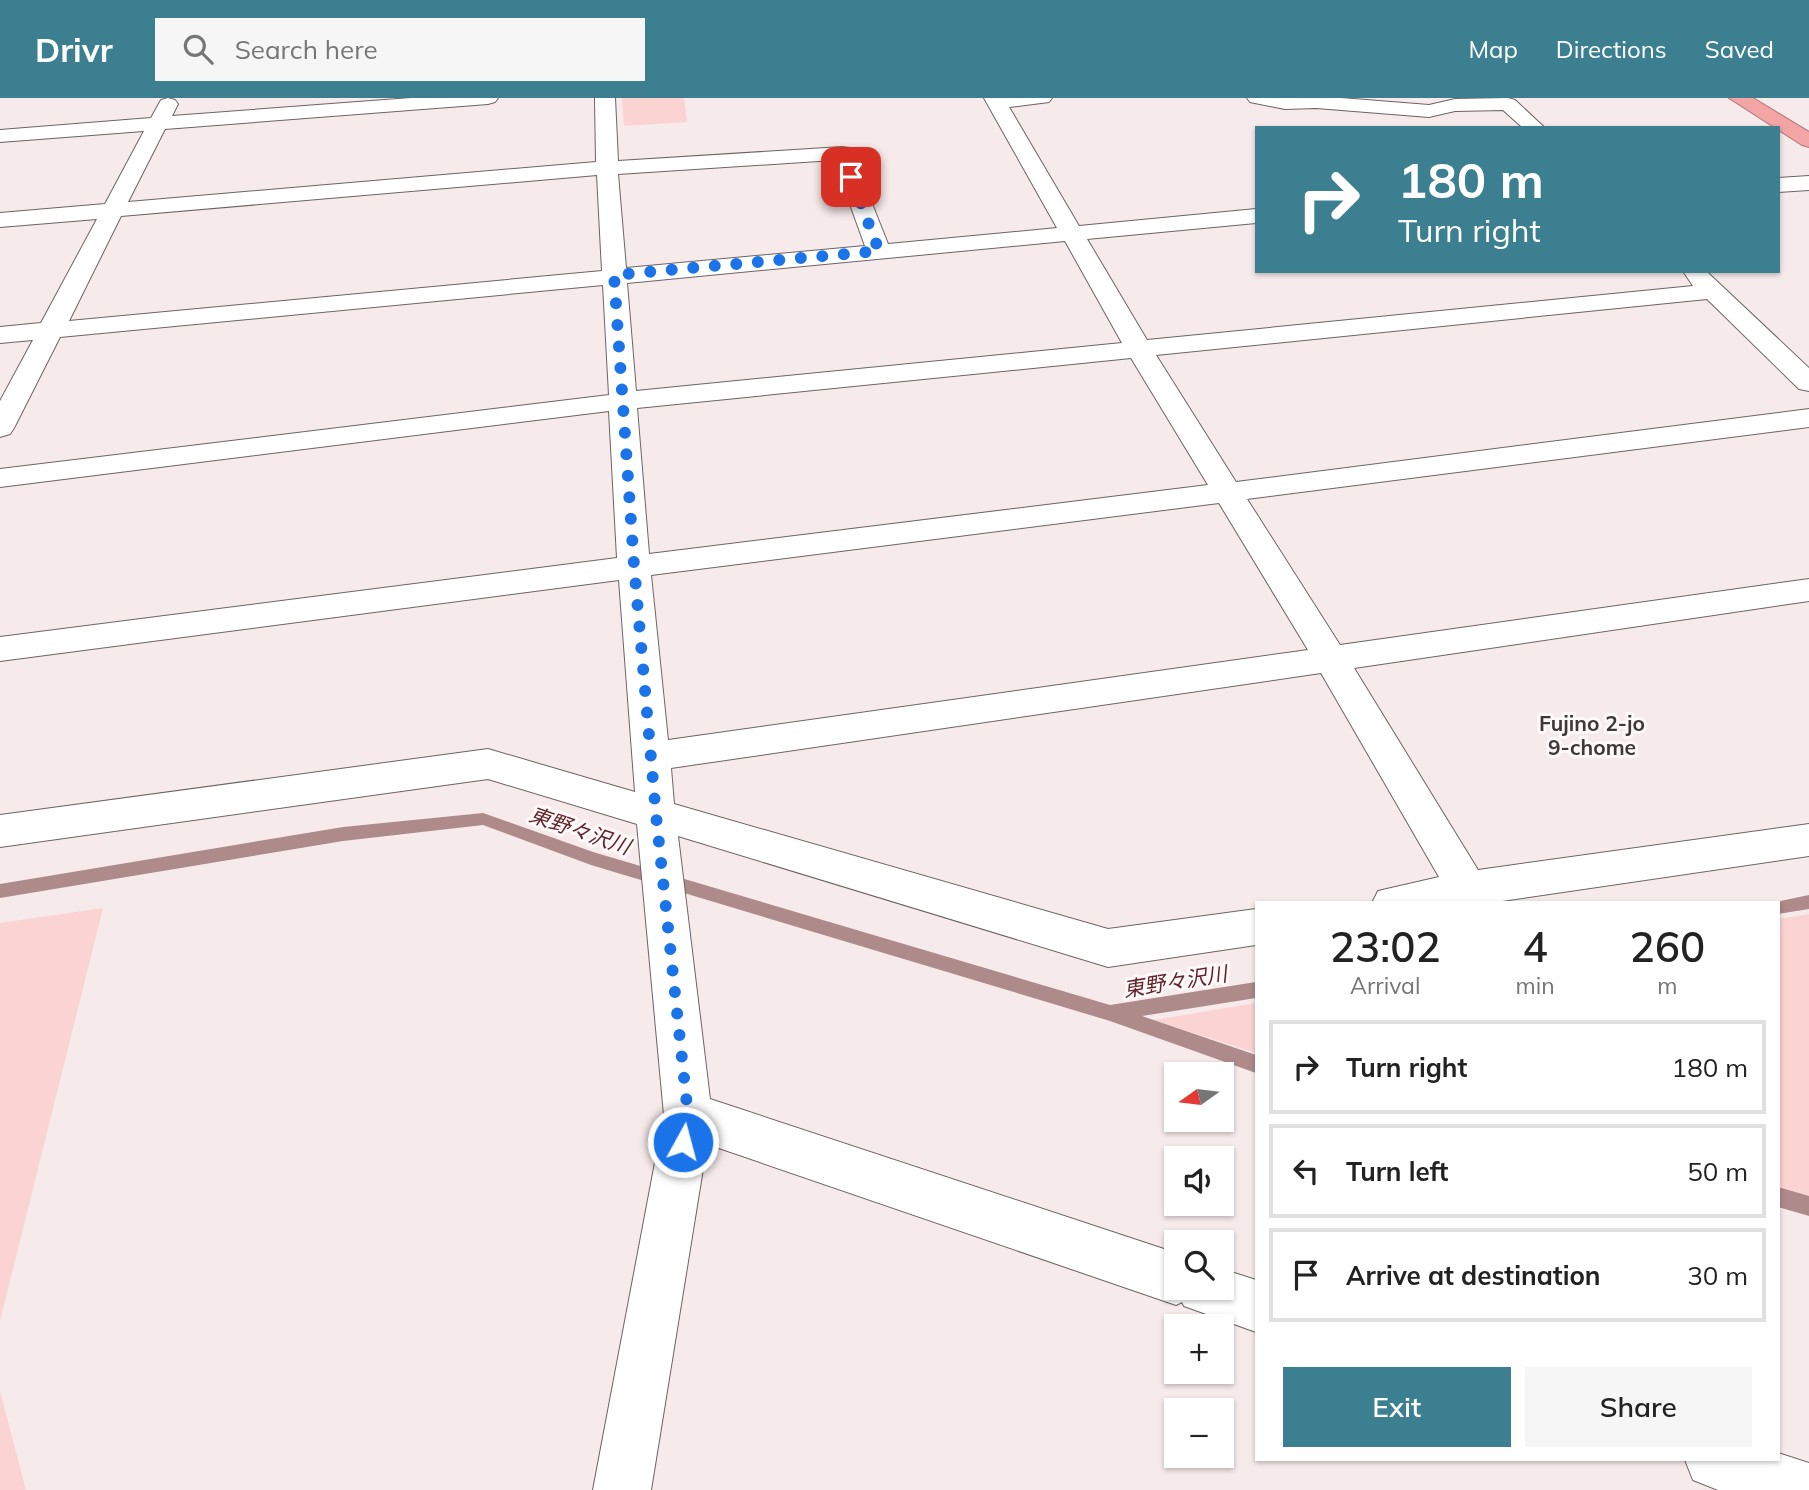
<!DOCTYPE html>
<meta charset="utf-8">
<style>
:root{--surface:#fff;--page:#f6f6f6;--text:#222;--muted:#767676;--line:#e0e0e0;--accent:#3c7f90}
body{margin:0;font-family:Mulish,"Noto Sans JP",sans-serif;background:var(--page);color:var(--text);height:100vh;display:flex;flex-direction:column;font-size:26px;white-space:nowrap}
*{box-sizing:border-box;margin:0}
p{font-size:23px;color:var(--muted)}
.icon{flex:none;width:38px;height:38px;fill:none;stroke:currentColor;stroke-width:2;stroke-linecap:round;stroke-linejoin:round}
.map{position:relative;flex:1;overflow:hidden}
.panel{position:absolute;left:1255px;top:803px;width:525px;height:560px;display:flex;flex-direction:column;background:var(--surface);border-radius:0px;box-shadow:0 2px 5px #0004}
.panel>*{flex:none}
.banner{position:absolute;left:1255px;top:28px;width:525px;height:147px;border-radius:0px;box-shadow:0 2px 5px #0004;background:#3c7f90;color:#fff;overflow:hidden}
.needle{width:46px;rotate:256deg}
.controls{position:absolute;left:1164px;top:964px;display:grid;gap:14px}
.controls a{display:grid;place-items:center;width:70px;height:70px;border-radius:0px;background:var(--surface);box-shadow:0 2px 5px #0004;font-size:35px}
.pin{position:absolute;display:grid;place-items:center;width:60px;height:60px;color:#fff;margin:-30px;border-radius:14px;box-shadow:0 4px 10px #0006}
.me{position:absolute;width:77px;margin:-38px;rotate:7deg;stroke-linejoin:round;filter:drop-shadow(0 0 5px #0008)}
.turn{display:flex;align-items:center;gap:24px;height:147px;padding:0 28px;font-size:32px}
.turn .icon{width:91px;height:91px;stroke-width:2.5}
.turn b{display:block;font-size:49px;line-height:60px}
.eta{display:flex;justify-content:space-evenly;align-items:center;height:119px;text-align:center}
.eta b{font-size:42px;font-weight:600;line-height:49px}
.button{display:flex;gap:14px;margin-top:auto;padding:14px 28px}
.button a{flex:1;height:80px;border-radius:0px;background:var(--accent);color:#fff;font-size:28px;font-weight:600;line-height:80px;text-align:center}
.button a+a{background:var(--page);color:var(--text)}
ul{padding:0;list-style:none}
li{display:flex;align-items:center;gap:21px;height:94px;margin:0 14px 10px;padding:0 14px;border:4px solid var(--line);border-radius:0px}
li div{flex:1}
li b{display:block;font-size:26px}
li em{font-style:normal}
header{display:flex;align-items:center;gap:42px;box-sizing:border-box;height:98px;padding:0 35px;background:var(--accent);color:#fff}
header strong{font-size:33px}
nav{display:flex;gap:38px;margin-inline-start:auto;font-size:24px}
.search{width:490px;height:63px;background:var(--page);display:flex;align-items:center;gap:18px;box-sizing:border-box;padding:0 24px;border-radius:0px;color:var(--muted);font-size:26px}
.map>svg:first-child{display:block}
</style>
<header>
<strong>Drivr</strong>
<div class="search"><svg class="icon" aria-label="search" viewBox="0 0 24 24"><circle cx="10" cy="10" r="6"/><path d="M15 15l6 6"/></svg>Search here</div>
<nav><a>Map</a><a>Directions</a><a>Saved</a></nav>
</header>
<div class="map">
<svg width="1809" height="1392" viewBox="0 0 1809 1392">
<rect width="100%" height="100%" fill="#f7eaea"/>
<path fill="#fcd3d3" d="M 622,0 L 684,0 L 687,24 L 624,28 Z
M 103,810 L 0,1223 L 0,825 Z
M 1809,816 L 1809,1103 L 1778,1094 L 1778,821 Z
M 1256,905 L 1256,955 L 1154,922 Z
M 0,1293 L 26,1392 L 0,1392 Z"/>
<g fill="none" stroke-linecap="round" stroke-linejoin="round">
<path fill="#af8a8a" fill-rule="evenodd" d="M 483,715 L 593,754 L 1110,907 L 1256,884 L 1256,900 L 1142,918 L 1256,957 L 1256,975 L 1110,923 L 591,767 L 483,727 L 343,743 L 0,800 L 0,786 L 343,729 Z
M 1809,797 L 1809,811 L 1778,816 L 1778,805 L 1771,805 Z
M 1778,1089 L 1809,1098 L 1809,1118 L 1778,1109 Z"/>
<g stroke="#6e6363" stroke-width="2">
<path id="street" d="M 168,0 L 175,2 L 178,6 L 172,18 L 411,0 L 498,0 L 495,4 L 488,6 L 165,31 L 128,104 L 596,64 L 595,0 L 615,0 L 618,63 L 842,49 L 850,50 L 888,146 L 1057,130 L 984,0 L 1052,0 L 1049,4 L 1009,9 L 1079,128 L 1256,111 L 1256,125 L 1087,141 L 1147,242 L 1693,188 L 1683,173 L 1706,173 L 1809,270 L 1809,293 L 1799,291 L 1707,201 L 1156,257 L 1236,384 L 1809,311 L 1809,329 L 1247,401 L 1340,547 L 1809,481 L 1809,503 L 1354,570 L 1478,772 L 1809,726 L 1809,758 L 1489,805 L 1372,805 L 1378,793 L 1439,779 L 1321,575 L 671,670 L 674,706 L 1108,831 L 1256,811 L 1256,847 L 1108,869 L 678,738 L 710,1001 L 1176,1155 L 1176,1190 L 1222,1190 L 1222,1171 L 1256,1182 L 1256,1234 L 1184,1208 L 1182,1204 L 1176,1207 L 707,1046 L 651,1392 L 593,1392 L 664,1017 L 637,726 L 488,681 L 0,749 L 0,717 L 488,651 L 635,694 L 619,482 L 0,563 L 0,539 L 617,460 L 609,313 L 0,389 L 0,371 L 609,297 L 603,187 L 60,239 L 14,330 L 10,336 L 0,339 L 0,303 L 33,242 L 0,245 L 0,229 L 41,225 L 97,121 L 0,129 L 0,115 L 105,106 L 144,33 L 0,44 L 0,32 L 151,20 L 161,2 ZM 834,62 L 865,148 L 626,170 L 618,76 ZM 597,77 L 602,173 L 69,223 L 121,118 ZM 1065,143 L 1122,245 L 636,293 L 627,185 ZM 1131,260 L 1208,387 L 649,456 L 637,310 ZM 1219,405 L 1308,552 L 668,642 L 651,477 Z
M 1247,0 L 1341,0 L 1429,7 L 1455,1 L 1508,0 L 1515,2 L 1545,30 L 1523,30 L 1503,12 L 1455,13 L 1429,19 L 1316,10 L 1285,11 L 1250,4 Z
M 1809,78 L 1809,92 L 1778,94 L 1778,80 Z
M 1778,1355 L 1809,1365 L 1809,1392 L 1718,1392 L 1693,1382 L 1685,1362 L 1778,1362 Z"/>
</g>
<g stroke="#af7a7b" stroke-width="2">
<path id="highway" d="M 1729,0 L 1753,0 L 1809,34 L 1809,49 L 1802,47 Z"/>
</g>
<use href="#street" fill="#fff" fill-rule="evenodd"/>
<use href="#highway" fill="#f3a4a5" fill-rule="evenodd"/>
</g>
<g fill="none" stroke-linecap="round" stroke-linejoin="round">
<path stroke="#1a73e8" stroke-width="12" stroke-dasharray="0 21.6" d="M 683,1044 L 688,1017 L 656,717 L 634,467 L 614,177 L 879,153 L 851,79"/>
</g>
<g text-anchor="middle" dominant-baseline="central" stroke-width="6" stroke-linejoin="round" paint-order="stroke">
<g font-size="21" font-weight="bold" fill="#413737" stroke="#fff9f9">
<text x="1592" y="625">Fujino 2-jo<tspan x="1592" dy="24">9-chome</tspan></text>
</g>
<g font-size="21" font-style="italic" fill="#612429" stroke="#fff9f9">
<text transform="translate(580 732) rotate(19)">東野々沢川</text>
<text transform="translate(1175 883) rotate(-9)">東野々沢川</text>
</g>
</g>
</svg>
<div class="controls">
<a><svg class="needle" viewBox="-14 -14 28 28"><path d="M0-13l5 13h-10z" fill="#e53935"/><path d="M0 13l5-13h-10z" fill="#767676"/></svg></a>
<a><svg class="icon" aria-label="sound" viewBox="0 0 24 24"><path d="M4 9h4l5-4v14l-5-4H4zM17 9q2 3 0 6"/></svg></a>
<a><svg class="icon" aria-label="search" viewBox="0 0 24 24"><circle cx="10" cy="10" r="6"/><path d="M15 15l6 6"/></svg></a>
<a>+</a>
<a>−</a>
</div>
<div class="pin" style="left:851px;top:79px;background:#d93025"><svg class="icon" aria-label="arrive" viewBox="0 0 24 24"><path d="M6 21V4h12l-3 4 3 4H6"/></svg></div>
<svg class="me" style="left:683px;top:1044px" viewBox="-20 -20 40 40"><circle r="17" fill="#1a73e8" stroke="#fff" stroke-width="3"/><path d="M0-11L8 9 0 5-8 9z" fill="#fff"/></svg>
<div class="banner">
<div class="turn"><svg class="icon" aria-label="right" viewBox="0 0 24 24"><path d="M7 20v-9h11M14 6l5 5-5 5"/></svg><div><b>180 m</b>Turn right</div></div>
</div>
<section class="panel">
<div class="eta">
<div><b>23:02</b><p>Arrival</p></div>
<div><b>4</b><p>min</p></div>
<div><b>260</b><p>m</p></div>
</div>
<ul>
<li><svg class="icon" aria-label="right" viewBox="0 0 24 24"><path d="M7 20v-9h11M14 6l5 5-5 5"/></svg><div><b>Turn right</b></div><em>180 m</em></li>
<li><svg class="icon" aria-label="left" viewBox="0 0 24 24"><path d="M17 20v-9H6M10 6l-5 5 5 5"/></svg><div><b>Turn left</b></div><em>50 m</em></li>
<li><svg class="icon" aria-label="arrive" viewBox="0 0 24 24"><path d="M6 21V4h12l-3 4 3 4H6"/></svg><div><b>Arrive at destination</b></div><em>30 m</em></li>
</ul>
<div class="button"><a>Exit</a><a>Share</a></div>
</section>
</div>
